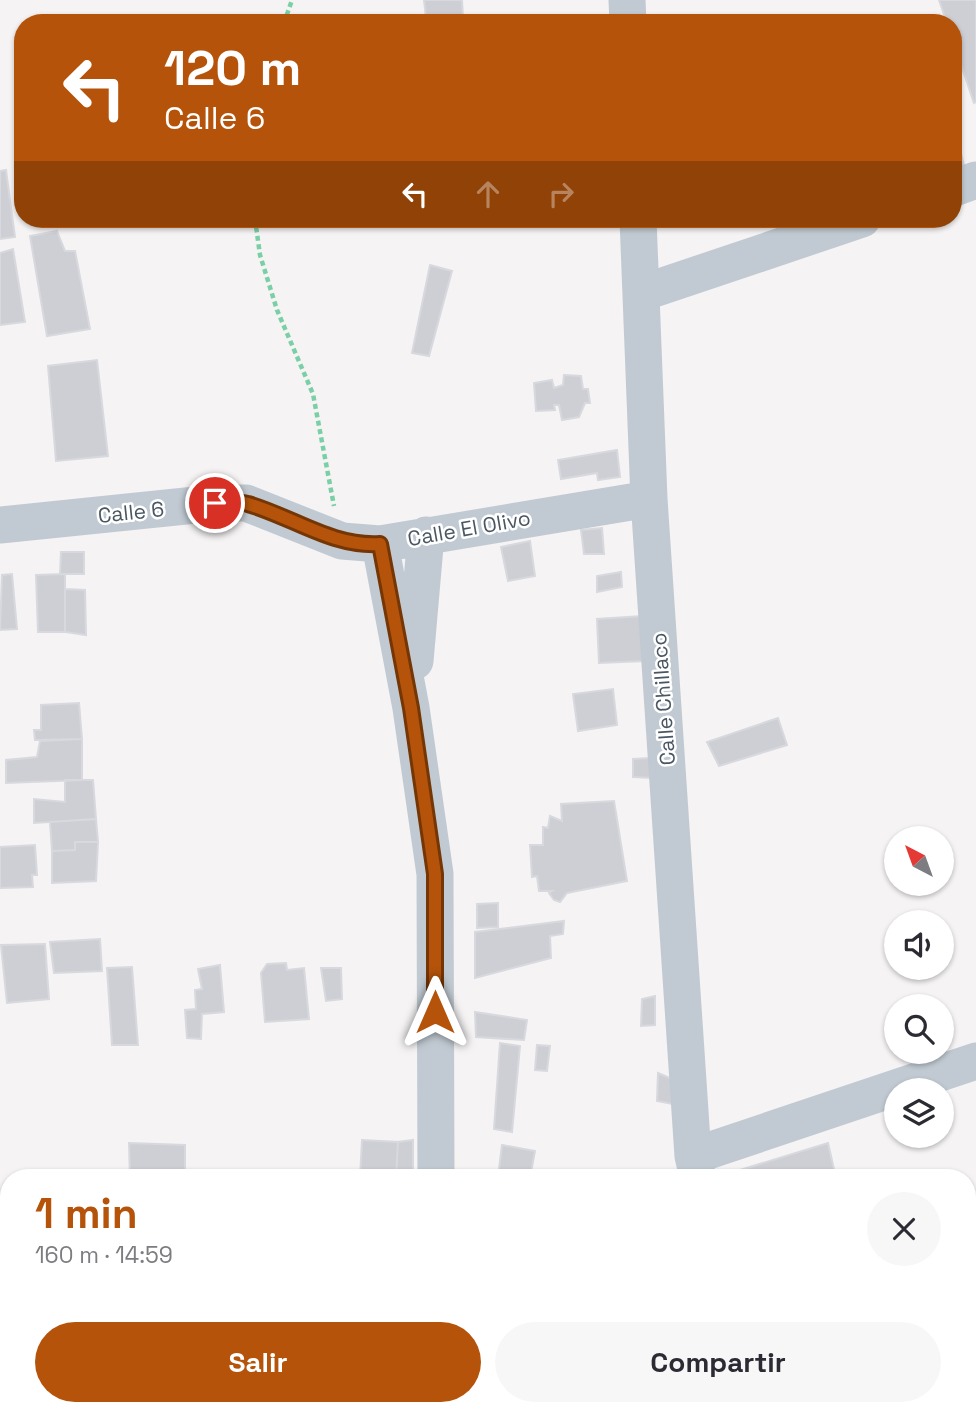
<!DOCTYPE html>
<html lang="es">
<meta charset="utf-8">
<style>
:root{--surface:#fff;--page:#f7f7f7;--text:#2b2b33;--muted:#7c7c81;--accent:#b45309}
body{margin:0;font-family:"Space Grotesk",sans-serif;background:var(--page);color:var(--text);height:100vh;display:flex;flex-direction:column;font-size:26px;white-space:nowrap}
*{box-sizing:border-box;margin:0}
p{font-size:23px;color:var(--muted)}
.icon{flex:none;width:38px;height:38px;fill:none;stroke:currentColor;stroke-width:2;stroke-linecap:round;stroke-linejoin:round}
.map{position:relative;flex:1;overflow:hidden}
.side{position:absolute;left:0px;top:1169px;width:976px;height:247px;display:flex;flex-direction:column;background:var(--surface);border-radius:28px 28px 0 0;box-shadow:0 2px 5px #0004}
.side>*{flex:none}
.hud{position:absolute;left:14px;top:14px;width:948px;height:214px;border-radius:28px;box-shadow:0 2px 5px #0004;background:#b45309;color:#fff;overflow:hidden}
.needle{width:46px;rotate:319deg}
.buttons{position:absolute;left:884px;top:826px;display:grid;gap:14px}
.buttons a{display:grid;place-items:center;width:70px;height:70px;border-radius:50%;background:var(--surface);box-shadow:0 2px 5px #0004;font-size:35px}
.pin{position:absolute;display:grid;place-items:center;width:60px;height:60px;color:#fff;margin:-30px;border:4px solid #fff;border-radius:50%;box-shadow:0 2px 7px #0007}
.me{position:absolute;width:77px;margin:-38px;rotate:0deg;stroke-linejoin:round;filter:drop-shadow(0 0 5px #0008)}
.turn{display:flex;align-items:center;gap:24px;height:147px;padding:0 35px;font-size:32px}
.turn .icon{width:91px;height:91px;stroke-width:2.5}
.turn b{display:block;font-size:49px;line-height:60px}
.lanes{display:flex;align-items:center;height:66px;padding:0 35px;background:#0003;justify-content:center;gap:35px;direction:ltr}
.lanes .off{opacity:.35}
.round{display:grid;place-items:center;flex:none;width:74px;height:74px;border-radius:37px;background:var(--page)}
.headline{display:flex;align-items:center;justify-content:space-between;height:119px;padding:0 35px}
h1{font-size:42px;font-weight:700;line-height:52px;color:var(--accent)}
.cta{display:flex;gap:14px;margin-top:auto;padding:14px 35px}
.cta a{flex:1;height:80px;border-radius:42px;background:var(--accent);color:#fff;font-size:28px;font-weight:700;line-height:80px;text-align:center}
.cta a+a{background:var(--page);color:var(--text)}
.map>svg:first-child{display:block}
</style>
<div class="map">
<svg width="976" height="1415" viewBox="0 0 976 1415">
<rect width="100%" height="100%" fill="#f5f3f3"/>
<path fill="#cdcfd5" stroke="#d7d9de" stroke-width="2" d="M 424,0 L 462,0 L 463,19 L 459,19 L 459,23 L 419,23 L 419,17 L 426,18 Z
M 939,0 L 976,0 L 976,102 L 974,103 L 954,44 L 954,23 L 947,23 Z
M 958,144 L 965,168 L 954,172 L 954,145 Z
M 6,170 L 15,237 L 0,239 L 0,171 Z
M 57,231 L 65,251 L 75,251 L 90,329 L 47,336 L 30,236 Z
M 13,249 L 25,322 L 0,325 L 0,253 Z
M 430,265 L 452,271 L 429,356 L 412,353 Z
M 97,360 L 108,456 L 56,461 L 48,366 Z
M 564,375 L 581,376 L 583,389 L 588,389 L 590,403 L 585,403 L 579,417 L 562,420 L 559,405 L 554,405 L 555,410 L 536,411 L 534,383 L 552,380 L 554,388 L 563,385 Z
M 617,450 L 620,477 L 598,480 L 597,473 L 561,479 L 558,460 Z
M 602,528 L 604,554 L 584,554 L 581,530 Z
M 530,541 L 535,576 L 508,581 L 501,547 Z
M 61,552 L 84,552 L 84,574 L 60,574 Z
M 621,572 L 622,587 L 597,592 L 597,576 Z
M 12,574 L 17,629 L 0,630 L 2,575 Z
M 65,574 L 65,632 L 38,632 L 36,575 Z
M 65,589 L 85,590 L 86,635 L 65,632 Z
M 642,616 L 645,661 L 599,663 L 597,619 Z
M 613,689 L 617,725 L 578,731 L 573,694 Z
M 79,703 L 82,739 L 35,740 L 34,730 L 41,730 L 41,705 Z
M 778,718 L 787,745 L 719,766 L 707,742 Z
M 82,739 L 82,780 L 6,783 L 6,760 L 37,757 L 40,741 Z
M 650,758 L 652,778 L 633,777 L 633,759 Z
M 65,780 L 93,780 L 96,819 L 34,823 L 34,799 L 65,802 Z
M 614,801 L 627,881 L 567,893 L 560,902 L 554,900 L 549,893 L 552,891 L 539,891 L 537,876 L 532,877 L 530,845 L 543,845 L 543,827 L 548,828 L 550,816 L 562,821 L 561,804 Z
M 96,819 L 98,842 L 75,842 L 75,850 L 52,851 L 50,822 Z
M 75,842 L 98,842 L 96,881 L 52,883 L 52,851 L 75,850 Z
M 35,845 L 37,875 L 32,875 L 33,887 L 0,888 L 0,847 Z
M 498,903 L 498,927 L 477,928 L 477,904 Z
M 564,921 L 563,934 L 550,936 L 551,958 L 475,978 L 475,932 Z
M 100,939 L 102,971 L 54,973 L 50,942 Z
M 45,944 L 49,999 L 7,1003 L 1,945 Z
M 286,963 L 287,970 L 304,968 L 309,1019 L 265,1022 L 261,973 L 267,964 Z
M 220,965 L 224,1012 L 202,1014 L 201,1039 L 187,1038 L 185,1010 L 196,1009 L 195,990 L 202,989 L 198,969 Z
M 132,967 L 138,1045 L 112,1045 L 107,968 Z
M 321,968 L 341,968 L 342,999 L 326,1001 Z
M 655,996 L 655,1025 L 641,1026 L 642,999 Z
M 475,1012 L 527,1020 L 524,1040 L 476,1037 Z
M 500,1043 L 520,1046 L 512,1132 L 494,1129 Z
M 537,1045 L 550,1046 L 547,1071 L 535,1070 Z
M 658,1073 L 672,1079 L 673,1104 L 657,1101 Z
M 362,1140 L 398,1142 L 396,1178 L 360,1178 Z
M 413,1140 L 413,1178 L 396,1178 L 398,1142 Z
M 129,1143 L 185,1145 L 185,1178 L 130,1178 Z
M 828,1143 L 836,1178 L 728,1178 L 727,1174 Z
M 502,1145 L 535,1151 L 530,1178 L 491,1178 L 491,1175 L 498,1177 Z
M 322,1407 L 369,1407 L 369,1409 L 323,1413 Z
M 653,1407 L 687,1407 L 690,1415 L 655,1415 Z
M 777,1407 L 889,1407 L 890,1415 L 779,1415 Z"/>
<g fill="none" stroke-linecap="round" stroke-linejoin="round">
<path stroke="#7ad0a6" stroke-width="4.5" stroke-dasharray="5 3.5" stroke-linecap="butt" d="M 284,23 L 292,0
M 255,219 L 260,255 L 277,310 L 313,394 L 334,506"/>
<path stroke="#c1cad2" stroke-width="37" d="M 627,0 L 628,23
M 954,188 L 976,180
M 638,219 L 649,499 L 693,1156 L 698,1178
M 642,293 L 862,219
M 0,525 L 215,503 L 246,503 L 342,541 L 380,544
M 415,661 L 426,535
M 693,1156 L 976,1061
M 436,1178 L 435,874 L 411,708 L 380,544 L 649,499
M 462,1407 L 463,1415
M 751,1407 L 753,1415"/>
</g>
<g fill="none" stroke-linecap="round" stroke-linejoin="round">
<g stroke="#753606" stroke-width="18">
<path id="route" d="M 215,503 C 226,503 239,501 248,504 C 293,517 332,547 380,544 L 411,708 L 435,874 L 435,1012"/>
</g>
<use href="#route" stroke="#b45309" stroke-width="12"/>
</g>
<g text-anchor="middle" dominant-baseline="central" stroke-width="5" stroke-linejoin="round" paint-order="stroke">
<g font-size="21" fill="#4a5661" stroke="#fff">
<text transform="translate(131 512) rotate(-6)">Calle 6</text>
<text transform="translate(469 528) rotate(-10)">Calle El Olivo</text>
<text transform="translate(663 699) rotate(-94)">Calle Chillaco</text>
</g>
</g>
</svg>
<div class="buttons">
<a><svg class="needle" viewBox="-14 -14 28 28"><path d="M0-13l5 13h-10z" fill="#e53935"/><path d="M0 13l5-13h-10z" fill="#7c7c81"/></svg></a>
<a><svg class="icon" aria-label="sound" viewBox="0 0 24 24"><path d="M4 9h4l5-4v14l-5-4H4zM17 9q2 3 0 6"/></svg></a>
<a><svg class="icon" aria-label="search" viewBox="0 0 24 24"><circle cx="10" cy="10" r="6"/><path d="M15 15l6 6"/></svg></a>
<a><svg class="icon" aria-label="layers" viewBox="0 0 24 24"><path d="M12 4l9 5-9 5-9-5zM3 14l9 5 9-5"/></svg></a>
</div>
<div class="pin" style="left:215px;top:503px;background:#d93025"><svg class="icon" aria-label="arrive" viewBox="0 0 24 24"><path d="M6 21V4h12l-3 4 3 4H6"/></svg></div>
<svg class="me" style="left:435px;top:1012px" viewBox="-20 -20 40 40"><path d="M0-17L14 15 0 8-14 15z" fill="#b45309" stroke="#fff" stroke-width="4"/></svg>
<div class="hud">
<div class="turn"><svg class="icon" aria-label="left" viewBox="0 0 24 24"><path d="M17 20v-9H6M10 6l-5 5 5 5"/></svg><div><b>120 m</b>Calle 6</div></div>
<div class="lanes"><svg class="icon" aria-label="left" viewBox="0 0 24 24"><path d="M17 20v-9H6M10 6l-5 5 5 5"/></svg><svg class="icon off" aria-label="ahead" viewBox="0 0 24 24"><path d="M12 20V5M6 11l6-6 6 6"/></svg><svg class="icon off" aria-label="right" viewBox="0 0 24 24"><path d="M7 20v-9h11M14 6l5 5-5 5"/></svg></div>
</div>
<section class="side">
<div class="headline"><div><h1>1 min</h1><p>160 m · 14:59</p></div><a class="round"><svg class="icon" aria-label="close" viewBox="0 0 24 24"><path d="M6 6l12 12M18 6L6 18"/></svg></a></div>
<div class="cta"><a>Salir</a><a>Compartir</a></div>
</section>
</div>
